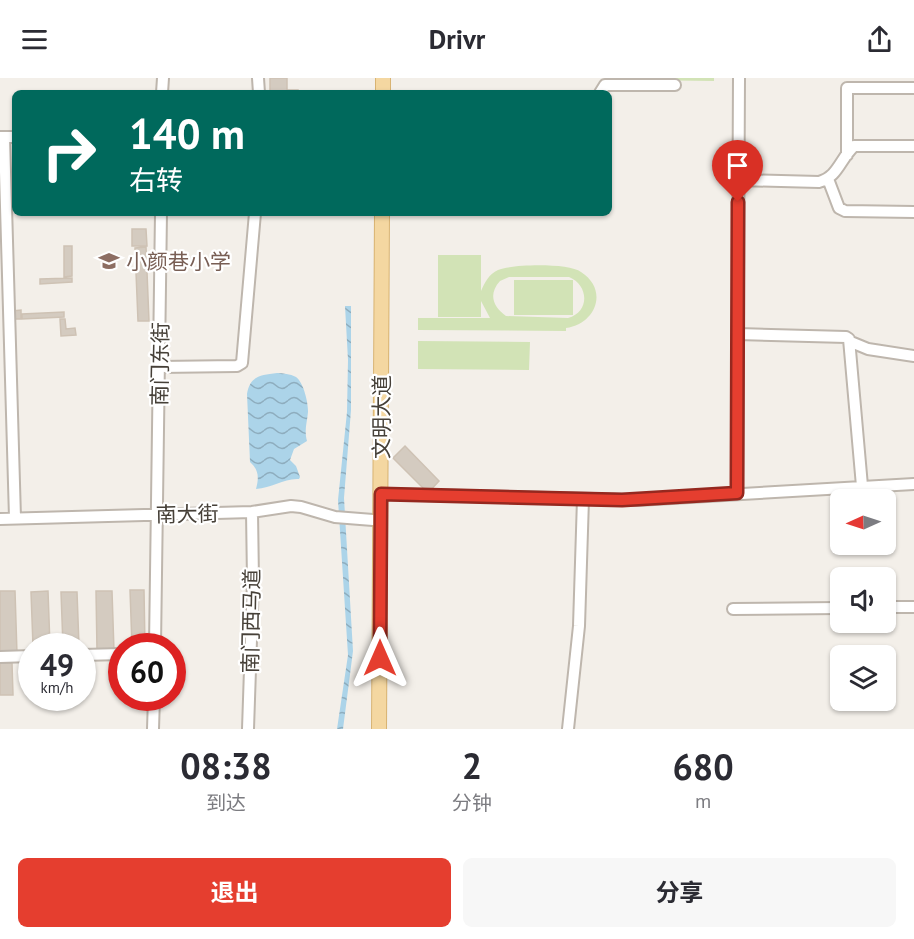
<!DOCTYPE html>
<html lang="zh">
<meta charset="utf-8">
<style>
:root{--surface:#fff;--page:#f7f7f7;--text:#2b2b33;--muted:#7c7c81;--accent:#e53e2f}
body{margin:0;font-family:"PT Sans","Noto Sans SC",sans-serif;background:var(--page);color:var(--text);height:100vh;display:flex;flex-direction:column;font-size:22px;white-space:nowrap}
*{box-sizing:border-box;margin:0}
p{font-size:20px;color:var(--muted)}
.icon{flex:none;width:33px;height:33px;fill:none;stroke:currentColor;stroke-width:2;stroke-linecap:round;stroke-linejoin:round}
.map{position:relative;height:651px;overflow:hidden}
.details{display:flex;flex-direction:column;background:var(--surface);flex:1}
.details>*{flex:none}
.top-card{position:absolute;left:12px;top:12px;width:600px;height:126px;border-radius:9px;box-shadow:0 2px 4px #0004;background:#00695c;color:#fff;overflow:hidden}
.needle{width:39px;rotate:267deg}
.buttons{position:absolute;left:830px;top:411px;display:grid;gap:12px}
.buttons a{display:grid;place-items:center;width:66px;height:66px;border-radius:9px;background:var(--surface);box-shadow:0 2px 4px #0004;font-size:30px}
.speed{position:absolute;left:18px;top:555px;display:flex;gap:12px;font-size:30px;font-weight:700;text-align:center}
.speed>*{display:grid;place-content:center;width:78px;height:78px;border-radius:50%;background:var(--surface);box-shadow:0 2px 4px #0004;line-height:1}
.speed small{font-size:15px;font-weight:400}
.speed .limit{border:9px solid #d22;background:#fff;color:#111}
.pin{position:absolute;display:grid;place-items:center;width:51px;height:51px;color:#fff;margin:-62px -26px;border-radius:50% 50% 50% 0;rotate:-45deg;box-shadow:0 0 6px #0007}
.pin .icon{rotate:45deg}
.me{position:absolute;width:66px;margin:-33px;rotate:0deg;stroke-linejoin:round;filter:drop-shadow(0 0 4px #0008)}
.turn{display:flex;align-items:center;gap:21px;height:126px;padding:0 18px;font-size:27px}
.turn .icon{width:78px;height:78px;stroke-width:2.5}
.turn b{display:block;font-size:42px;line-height:51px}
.eta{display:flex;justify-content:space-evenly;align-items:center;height:102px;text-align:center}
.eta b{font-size:36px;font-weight:700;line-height:42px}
.primary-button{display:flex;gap:12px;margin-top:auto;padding:12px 18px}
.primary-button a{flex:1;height:69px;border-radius:9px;background:var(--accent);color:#fff;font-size:24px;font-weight:700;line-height:69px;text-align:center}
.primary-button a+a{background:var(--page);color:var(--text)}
header{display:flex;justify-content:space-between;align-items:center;height:78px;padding:0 18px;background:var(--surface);font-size:27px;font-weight:700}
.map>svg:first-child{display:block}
</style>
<header><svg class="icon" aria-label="menu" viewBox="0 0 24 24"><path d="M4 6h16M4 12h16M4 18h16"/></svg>Drivr<svg class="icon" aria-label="share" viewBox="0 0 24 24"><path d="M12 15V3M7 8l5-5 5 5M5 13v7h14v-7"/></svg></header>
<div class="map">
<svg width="914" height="651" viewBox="0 0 914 651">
<defs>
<pattern id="water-waves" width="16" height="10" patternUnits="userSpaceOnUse" patternTransform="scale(1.5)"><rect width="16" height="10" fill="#acd4e9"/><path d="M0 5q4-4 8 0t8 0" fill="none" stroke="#8eadbe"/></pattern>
</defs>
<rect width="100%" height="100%" fill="#f3efe9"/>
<path fill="#d2e3b6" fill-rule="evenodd" d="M 632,0 L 714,0 L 714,3 L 632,2 Z
M 438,177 L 481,177 L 481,213 C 485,204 489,196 498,192 C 513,186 569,185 581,194 C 609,212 596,246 566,250 L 566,253 L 418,252 L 418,240 L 490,240 L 481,223 L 481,239 L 438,239 ZM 509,199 L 569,199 C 589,207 590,234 568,240 L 506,238 C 493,229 488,216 500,203 Z
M 514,202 L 573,202 L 573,237 L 514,237 Z
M 418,263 L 530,264 L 529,292 L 418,291 Z"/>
<path fill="url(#water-waves)" d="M 345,228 L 351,228 L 351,332 L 344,420 L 353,573 L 343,651 L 337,651 L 348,577 L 338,422 L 347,334 L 348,282 Z
M 277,295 C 283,295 290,296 296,299 C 304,305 308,325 308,334 C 307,345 304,352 307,363 L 294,371 L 290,382 L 296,388 L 300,399 L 299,401 C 284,400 272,410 256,411 C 259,400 259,392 250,384 L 247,316 C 250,298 260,297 277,295 Z"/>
<path fill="#d4cbc0" stroke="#cec2b4" stroke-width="1.5" d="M 270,0 L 287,0 L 287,12 L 298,12 L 298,15 L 270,15 Z
M 132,151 L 146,151 L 147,168 L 132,168 Z
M 64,168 L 72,168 L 72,198 L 64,199 Z
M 146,169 L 149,243 L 138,243 L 135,170 Z
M 72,200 L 72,204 L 40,206 L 40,201 Z
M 21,232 L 21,241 L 12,241 L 12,233 Z
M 64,234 L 64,239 L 22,241 L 22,236 Z
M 60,241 L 65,241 L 66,251 L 75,250 L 76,257 L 61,258 Z
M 405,368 L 439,403 L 428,415 L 393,380 Z
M 130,512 L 144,512 L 145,568 L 132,568 Z
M 0,513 L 15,513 L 17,576 L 0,576 Z
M 48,513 L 50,568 L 33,568 L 31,514 Z
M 96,513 L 112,513 L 114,573 L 97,573 Z
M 61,514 L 77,514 L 79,568 L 63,568 Z
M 0,585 L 12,585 L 13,617 L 0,617 Z"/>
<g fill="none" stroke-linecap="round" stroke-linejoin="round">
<g stroke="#beb6ad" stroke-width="14">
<path id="minor" d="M 258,0 L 259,15
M 162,15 L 163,0
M 600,15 L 605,7 L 675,7
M 0,59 L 15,59
M 4,59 L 15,440
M 847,77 L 847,10 L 914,10
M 828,101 L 839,130 L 845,133 L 914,134
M 738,102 L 819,104 C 838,99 840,81 854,68 L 914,68
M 738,256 L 846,259 L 849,261 L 862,408
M 851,264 L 868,271 L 914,278
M 160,289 L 237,288 L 242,285 L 255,135
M 737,415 L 739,0
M 381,416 L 637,422 L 914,406
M 0,441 L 252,434 L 291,428 L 301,429 L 335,439 L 373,442
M 885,529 L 914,529
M 733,531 L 840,530
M 155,568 L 161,135
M 82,577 L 122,576
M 0,579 L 32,578
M 153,651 L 154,620
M 248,651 L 253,502 L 252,434
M 568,651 L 579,548 L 583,421"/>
</g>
<g stroke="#d8b372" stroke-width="16">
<path id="major" d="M 383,15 L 383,0
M 379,651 L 382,135"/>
</g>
<use href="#minor" stroke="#fff" stroke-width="10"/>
<use href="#major" stroke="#f4d7a1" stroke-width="14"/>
</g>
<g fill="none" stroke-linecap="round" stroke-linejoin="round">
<g stroke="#95281f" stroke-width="15">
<path id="route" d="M 380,580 L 381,416 L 622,422 L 737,415 L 738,124"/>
</g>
<use href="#route" stroke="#e53e2f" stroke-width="10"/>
</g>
<defs>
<g id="school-bare" transform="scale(1.62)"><path d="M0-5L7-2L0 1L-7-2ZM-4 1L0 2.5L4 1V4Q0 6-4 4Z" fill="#8d6e63" stroke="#fff" stroke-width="2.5" paint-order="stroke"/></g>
</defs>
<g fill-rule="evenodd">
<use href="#school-bare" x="109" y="183"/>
</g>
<g text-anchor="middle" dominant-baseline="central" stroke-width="4.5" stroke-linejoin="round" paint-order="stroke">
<g font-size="21" fill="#785e54" stroke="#fff" text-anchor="start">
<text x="126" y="183">小颜巷小学</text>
</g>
<g font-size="21" fill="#464038" stroke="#fff">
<text transform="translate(160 286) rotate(-89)">南门东街</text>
<text transform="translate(381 339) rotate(-90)">文明大道</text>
<text transform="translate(187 436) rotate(-1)">南大街</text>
<text transform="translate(251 543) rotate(-89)">南门西马道</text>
</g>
</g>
</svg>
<div class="buttons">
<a><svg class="needle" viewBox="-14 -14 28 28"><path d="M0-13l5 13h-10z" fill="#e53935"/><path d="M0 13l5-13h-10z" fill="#7c7c81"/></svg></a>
<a><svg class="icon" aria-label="sound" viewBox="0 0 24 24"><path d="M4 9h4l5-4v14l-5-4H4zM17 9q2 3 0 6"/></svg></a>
<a><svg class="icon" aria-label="layers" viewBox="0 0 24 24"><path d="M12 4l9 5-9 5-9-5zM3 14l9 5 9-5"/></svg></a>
</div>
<div class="speed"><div>49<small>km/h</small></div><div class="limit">60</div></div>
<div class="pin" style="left:738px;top:124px;background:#d93025"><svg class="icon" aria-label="arrive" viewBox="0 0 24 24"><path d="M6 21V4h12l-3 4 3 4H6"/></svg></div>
<svg class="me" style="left:380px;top:580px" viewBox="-20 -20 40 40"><path d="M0-17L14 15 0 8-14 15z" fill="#e53e2f" stroke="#fff" stroke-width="4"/></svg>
<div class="top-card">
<div class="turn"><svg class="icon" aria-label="right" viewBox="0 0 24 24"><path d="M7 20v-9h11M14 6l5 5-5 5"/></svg><div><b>140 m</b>右转</div></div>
</div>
</div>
<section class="details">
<div class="eta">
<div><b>08:38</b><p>到达</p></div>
<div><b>2</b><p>分钟</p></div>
<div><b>680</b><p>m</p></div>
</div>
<div class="primary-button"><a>退出</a><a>分享</a></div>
</section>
